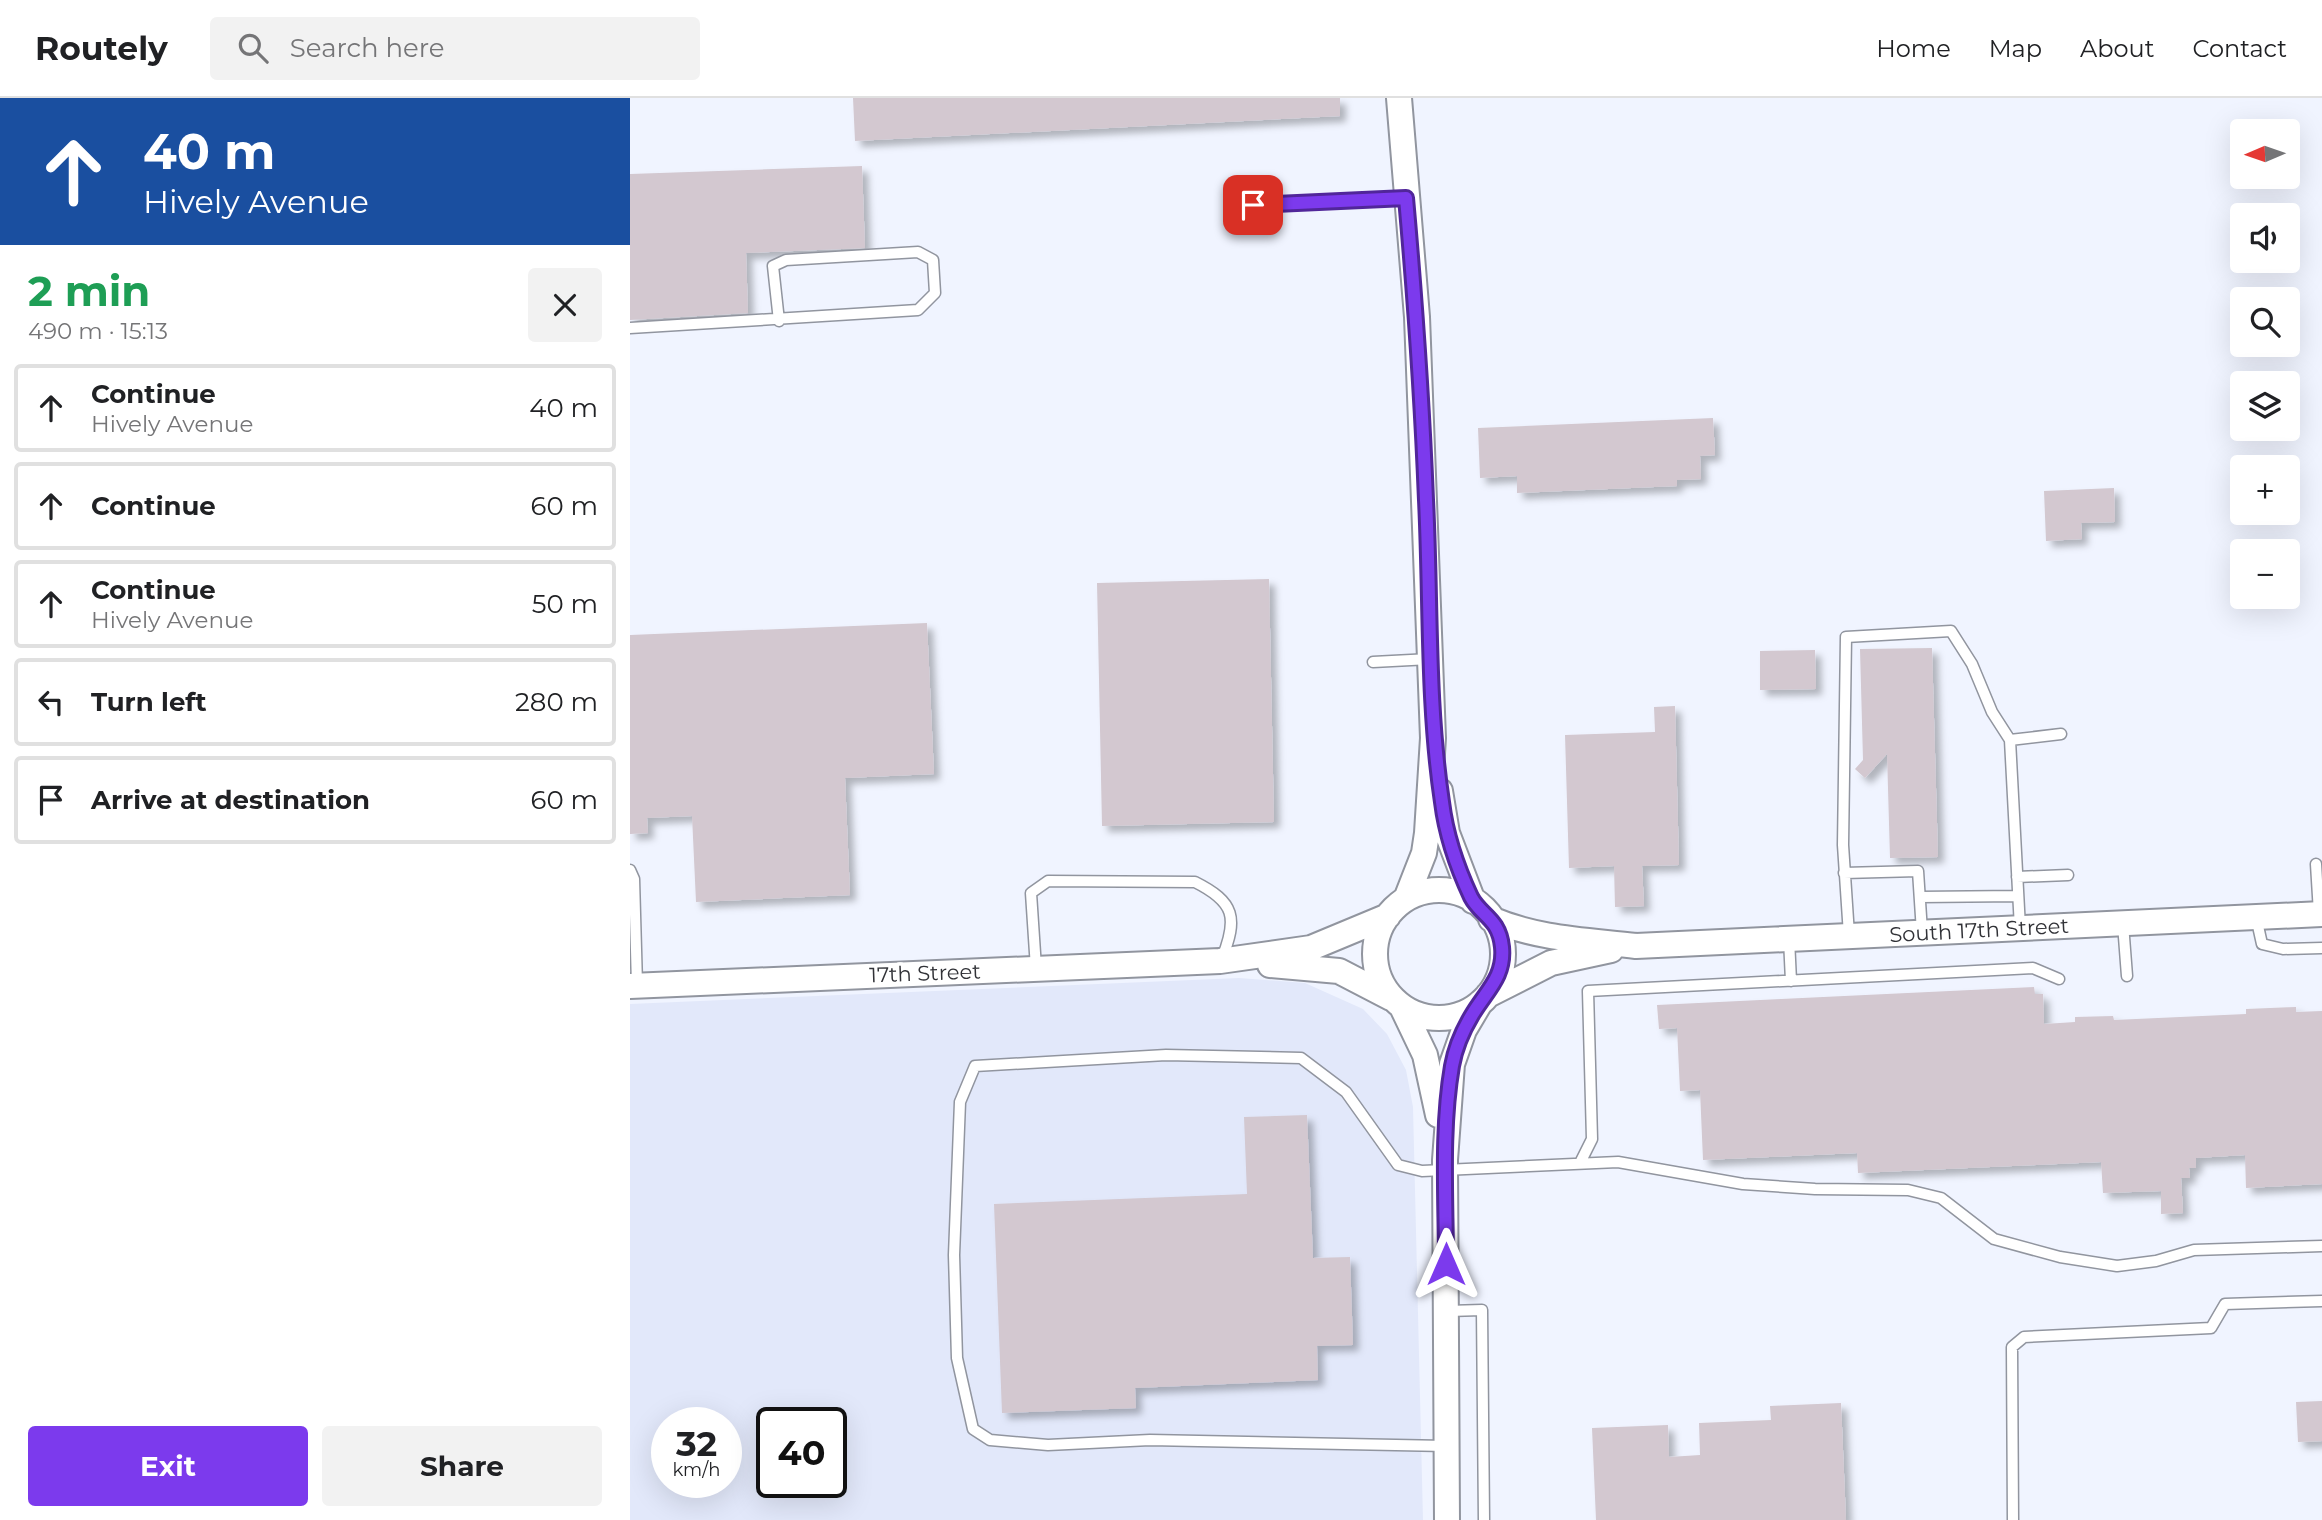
<!DOCTYPE html>
<meta charset="utf-8">
<style>
:root{--surface:#fff;--page:#f2f2f2;--text:#202124;--muted:#757577;--line:#e0e0e0;--accent:#7c3aed}
body{margin:0;font-family:Montserrat,sans-serif;background:var(--page);color:var(--text);height:100vh;display:flex;flex-direction:column;font-size:26px;white-space:nowrap}
*{box-sizing:border-box;margin:0}
p{font-size:23px;color:var(--muted)}
.icon{flex:none;width:38px;height:38px;fill:none;stroke:currentColor;stroke-width:2;stroke-linecap:round;stroke-linejoin:round}
.map{position:relative;flex:1;overflow:hidden}
.side{display:flex;flex-direction:column;background:var(--surface);width:630px}
.side>*{flex:none}
.hud{background:#1a4fa0;color:#fff;overflow:hidden}
.needle{width:46px;rotate:268deg}
.buttons{position:absolute;left:1600px;top:21px;display:grid;gap:14px}
.buttons a{display:grid;place-items:center;width:70px;height:70px;border-radius:7px;background:var(--surface);box-shadow:0 7px 28px #0002;font-size:35px}
.speed{position:absolute;left:21px;top:1309px;display:flex;gap:14px;font-size:35px;font-weight:700;text-align:center}
.speed>*{display:grid;place-content:center;width:91px;height:91px;border-radius:50%;background:var(--surface);box-shadow:0 7px 28px #0002;line-height:1}
.speed small{font-size:18px;font-weight:400}
.speed .limit{border:4px solid #111;border-radius:10px;background:#fff;color:#111}
.pin{position:absolute;display:grid;place-items:center;width:60px;height:60px;color:#fff;margin:-30px;border-radius:14px;box-shadow:0 4px 10px #0006}
.me{position:absolute;width:77px;margin:-38px;rotate:0deg;stroke-linejoin:round;filter:drop-shadow(0 0 5px #0008)}
.turn{display:flex;align-items:center;gap:24px;height:147px;padding:0 28px;font-size:32px}
.turn .icon{width:91px;height:91px;stroke-width:2.5}
.turn b{display:block;font-size:49px;line-height:60px}
.round{display:grid;place-items:center;flex:none;width:74px;height:74px;border-radius:7px;background:var(--page)}
.overview{display:flex;align-items:center;justify-content:space-between;height:119px;padding:0 28px}
h1{font-size:42px;font-weight:700;line-height:52px;color:#1e9e55}
.action{display:flex;gap:14px;margin-top:auto;padding:14px 28px}
.action a{flex:1;height:80px;border-radius:7px;background:var(--accent);color:#fff;font-size:28px;font-weight:700;line-height:80px;text-align:center}
.action a+a{background:var(--page);color:var(--text)}
ul{padding:0;list-style:none}
li{display:flex;align-items:center;gap:21px;height:88px;margin:0 14px 10px;padding:0 14px;border:4px solid var(--line);border-radius:7px}
li div{flex:1}
li b{display:block;font-size:26px}
li em{font-style:normal}
header{display:flex;align-items:center;gap:42px;box-sizing:border-box;height:98px;padding:0 35px;background:var(--surface);border-bottom:2px solid var(--line)}
header strong{font-size:33px}
nav{display:flex;gap:38px;margin-inline-start:auto;font-size:24px}
.search{width:490px;height:63px;background:var(--page);display:flex;align-items:center;gap:18px;box-sizing:border-box;padding:0 24px;border-radius:7px;color:var(--muted);font-size:26px}
main{display:flex;flex:1;min-height:0}
.map>svg:first-child{display:block}
</style>
<header>
<strong>Routely</strong>
<div class="search"><svg class="icon" aria-label="search" viewBox="0 0 24 24"><circle cx="10" cy="10" r="6"/><path d="M15 15l6 6"/></svg>Search here</div>
<nav><a>Home</a><a>Map</a><a>About</a><a>Contact</a></nav>
</header>
<main>
<section class="side">
<div class="hud">
<div class="turn"><svg class="icon" aria-label="ahead" viewBox="0 0 24 24"><path d="M12 20V5M6 11l6-6 6 6"/></svg><div><b>40 m</b>Hively Avenue</div></div>
</div>
<div class="overview"><div><h1>2 min</h1><p>490 m · 15:13</p></div><a class="round"><svg class="icon" aria-label="close" viewBox="0 0 24 24"><path d="M6 6l12 12M18 6L6 18"/></svg></a></div>
<ul>
<li><svg class="icon" aria-label="ahead" viewBox="0 0 24 24"><path d="M12 20V5M6 11l6-6 6 6"/></svg><div><b>Continue</b><p>Hively Avenue</p></div><em>40 m</em></li>
<li><svg class="icon" aria-label="ahead" viewBox="0 0 24 24"><path d="M12 20V5M6 11l6-6 6 6"/></svg><div><b>Continue</b></div><em>60 m</em></li>
<li><svg class="icon" aria-label="ahead" viewBox="0 0 24 24"><path d="M12 20V5M6 11l6-6 6 6"/></svg><div><b>Continue</b><p>Hively Avenue</p></div><em>50 m</em></li>
<li><svg class="icon" aria-label="left" viewBox="0 0 24 24"><path d="M17 20v-9H6M10 6l-5 5 5 5"/></svg><div><b>Turn left</b></div><em>280 m</em></li>
<li><svg class="icon" aria-label="arrive" viewBox="0 0 24 24"><path d="M6 21V4h12l-3 4 3 4H6"/></svg><div><b>Arrive at destination</b></div><em>60 m</em></li>
</ul>
<div class="action"><a>Exit</a><a>Share</a></div>
</section>
<div class="map">
<svg width="1692" height="1422" viewBox="0 0 1692 1422">
<defs>
<filter id="shadow"><feDropShadow dx="6" dy="6" stdDeviation="3.5" flood-color="#0004"/></filter>
</defs>
<rect width="100%" height="100%" fill="#f0f4ff"/>
<path fill="#e2e8fa" fill-rule="evenodd" d="M 609,880 L 675,885 L 733,911 L 757,936 L 776,972 L 783,1009 L 793,1422 L 0,1422 L 0,906 ZM 37,1325 L 96,1325 L 96,1384 L 37,1384 ZM 142,1325 L 201,1325 L 201,1384 L 142,1384 Z"/>
<path fill="#d3c8d0" filter="url(#shadow)" d="M 223,0 L 710,0 L 710,18 L 225,43 Z
M 232,68 L 235,150 L 116,155 L 118,215 L 0,222 L 0,76 Z
M 1083,320 L 1085,357 L 1070,358 L 1071,381 L 1047,382 L 1047,388 L 887,395 L 887,378 L 850,380 L 848,330 Z
M 1484,390 L 1485,424 L 1451,425 L 1452,441 L 1416,443 L 1414,393 Z
M 639,481 L 644,724 L 472,728 L 467,485 Z
M 297,525 L 304,676 L 215,680 L 220,797 L 66,804 L 62,718 L 17,720 L 18,735 L 0,736 L 0,537 Z
M 1302,550 L 1308,759 L 1260,760 L 1257,656 L 1235,680 L 1225,671 L 1233,662 L 1230,551 Z
M 1185,552 L 1186,591 L 1130,592 L 1130,553 Z
M 1045,608 L 1049,767 L 1012,768 L 1014,808 L 985,809 L 984,768 L 939,770 L 935,637 L 1025,634 L 1024,609 Z
M 1404,889 L 1405,896 L 1413,896 L 1414,926 L 1445,924 L 1445,919 L 1483,918 L 1484,922 L 1616,916 L 1616,911 L 1666,909 L 1666,914 L 1692,913 L 1692,1086 L 1616,1090 L 1615,1057 L 1566,1060 L 1566,1070 L 1559,1070 L 1560,1080 L 1551,1080 L 1553,1115 L 1531,1116 L 1531,1093 L 1473,1095 L 1471,1064 L 1228,1075 L 1227,1055 L 1073,1062 L 1070,992 L 1050,993 L 1047,930 L 1029,931 L 1027,907 Z
M 677,1017 L 683,1160 L 720,1159 L 723,1247 L 687,1248 L 688,1282 L 505,1290 L 506,1310 L 372,1315 L 364,1106 L 617,1096 L 614,1019 Z
M 1692,1303 L 1692,1343 L 1668,1344 L 1666,1304 Z
M 1211,1305 L 1216,1422 L 966,1422 L 962,1330 L 1038,1327 L 1039,1359 L 1070,1357 L 1069,1325 L 1141,1322 L 1140,1308 Z"/>
<g fill="none" stroke-linecap="round" stroke-linejoin="round">
<g stroke="#91959f" stroke-width="13">
<path id="service" d="M 623,107 L 776,100
M 0,230 L 288,212 L 305,195 L 303,162 L 288,154 L 156,162 L 143,168 L 149,223
M 743,564 L 800,561
M 1380,642 L 1431,636
M 1686,766 L 1689,815
M 0,772 L 4,781 L 7,887
M 1214,775 L 1288,773 L 1292,834
M 1387,779 L 1438,777
M 1290,799 L 1388,798
M 1626,819 L 1632,846 L 1653,851 L 1692,850
M 1493,826 L 1497,878
M 1219,837 L 1213,747 L 1216,539 L 1321,533 L 1342,566 L 1362,614 L 1380,642 L 1390,830
M 1159,841 L 1161,883
M 406,870 L 401,795 L 418,783 L 565,784 C 605,804 608,820 592,860
M 950,1065 L 962,1041 L 958,893 L 1403,870 L 1429,881
M 818,1213 L 852,1212 L 854,1422
M 816,1348 L 520,1342 L 418,1347 L 360,1342 L 343,1331 L 327,1260 L 324,1157 L 330,1004 L 345,968 L 536,957 L 671,960 L 716,994 L 768,1067 L 792,1073 L 988,1064 L 1113,1086 L 1185,1091 L 1278,1092 L 1311,1100 L 1364,1141 L 1430,1159 L 1487,1168 L 1526,1163 L 1564,1152 L 1692,1148
M 1383,1422 L 1382,1249 L 1394,1239 L 1581,1230 L 1595,1206 L 1692,1203"/>
</g>
<g stroke="#91959f" stroke-width="28">
<path id="tertiary" d="M 769,0 L 787,219 L 803,640 L 797,735 L 794,755 L 776,801
M 810,693 L 817,735 L 843,803
M745 856a64 64 0 1 1 128 0a64 64 0 1 1-128 0Z
M 861,821 C 908,841 955,842 1006,848 L 1692,816
M 640,867 L 709,873 L 761,900
M 0,888 L 590,863 L 681,850 L 758,818
M 858,897 L 921,865 L 981,852
M 772,909 L 795,957 L 808,1017
M 817,1422 L 815,1062 L 822,966 L 834,932 L 850,905"/>
</g>
<use href="#service" stroke="#fff" stroke-width="10"/>
<use href="#tertiary" stroke="#fff" stroke-width="24"/>
</g>
<g fill="none" stroke-linecap="round" stroke-linejoin="round">
<g stroke="#51269a" stroke-width="18">
<path id="route" d="M 623,107 L 776,100 C 785,201 792,301 796,402 C 801,503 797,604 812,704 C 816,737 827,769 841,799 C 851,818 869,820 872,849 C 875,879 856,893 842,917 C 833,932 825,951 822,968 C 811,1032 816,1101 816,1166"/>
</g>
<use href="#route" stroke="#7c3aed" stroke-width="12"/>
</g>
<g text-anchor="middle" dominant-baseline="central" stroke-width="7" stroke-linejoin="round" paint-order="stroke">
<g font-size="21" fill="#313237" stroke="#fff">
<text transform="translate(1349 832) rotate(-3)">South 17th Street</text>
<text transform="translate(295 875) rotate(-2)">17th Street</text>
</g>
</g>
</svg>
<div class="buttons">
<a><svg class="needle" viewBox="-14 -14 28 28"><path d="M0-13l5 13h-10z" fill="#e53935"/><path d="M0 13l5-13h-10z" fill="#757577"/></svg></a>
<a><svg class="icon" aria-label="sound" viewBox="0 0 24 24"><path d="M4 9h4l5-4v14l-5-4H4zM17 9q2 3 0 6"/></svg></a>
<a><svg class="icon" aria-label="search" viewBox="0 0 24 24"><circle cx="10" cy="10" r="6"/><path d="M15 15l6 6"/></svg></a>
<a><svg class="icon" aria-label="layers" viewBox="0 0 24 24"><path d="M12 4l9 5-9 5-9-5zM3 14l9 5 9-5"/></svg></a>
<a>+</a>
<a>−</a>
</div>
<div class="speed"><div>32<small>km/h</small></div><div class="limit">40</div></div>
<div class="pin" style="left:623px;top:107px;background:#d93025"><svg class="icon" aria-label="arrive" viewBox="0 0 24 24"><path d="M6 21V4h12l-3 4 3 4H6"/></svg></div>
<svg class="me" style="left:816px;top:1166px" viewBox="-20 -20 40 40"><path d="M0-17L14 15 0 8-14 15z" fill="#7c3aed" stroke="#fff" stroke-width="4"/></svg>
</div>
</main>
